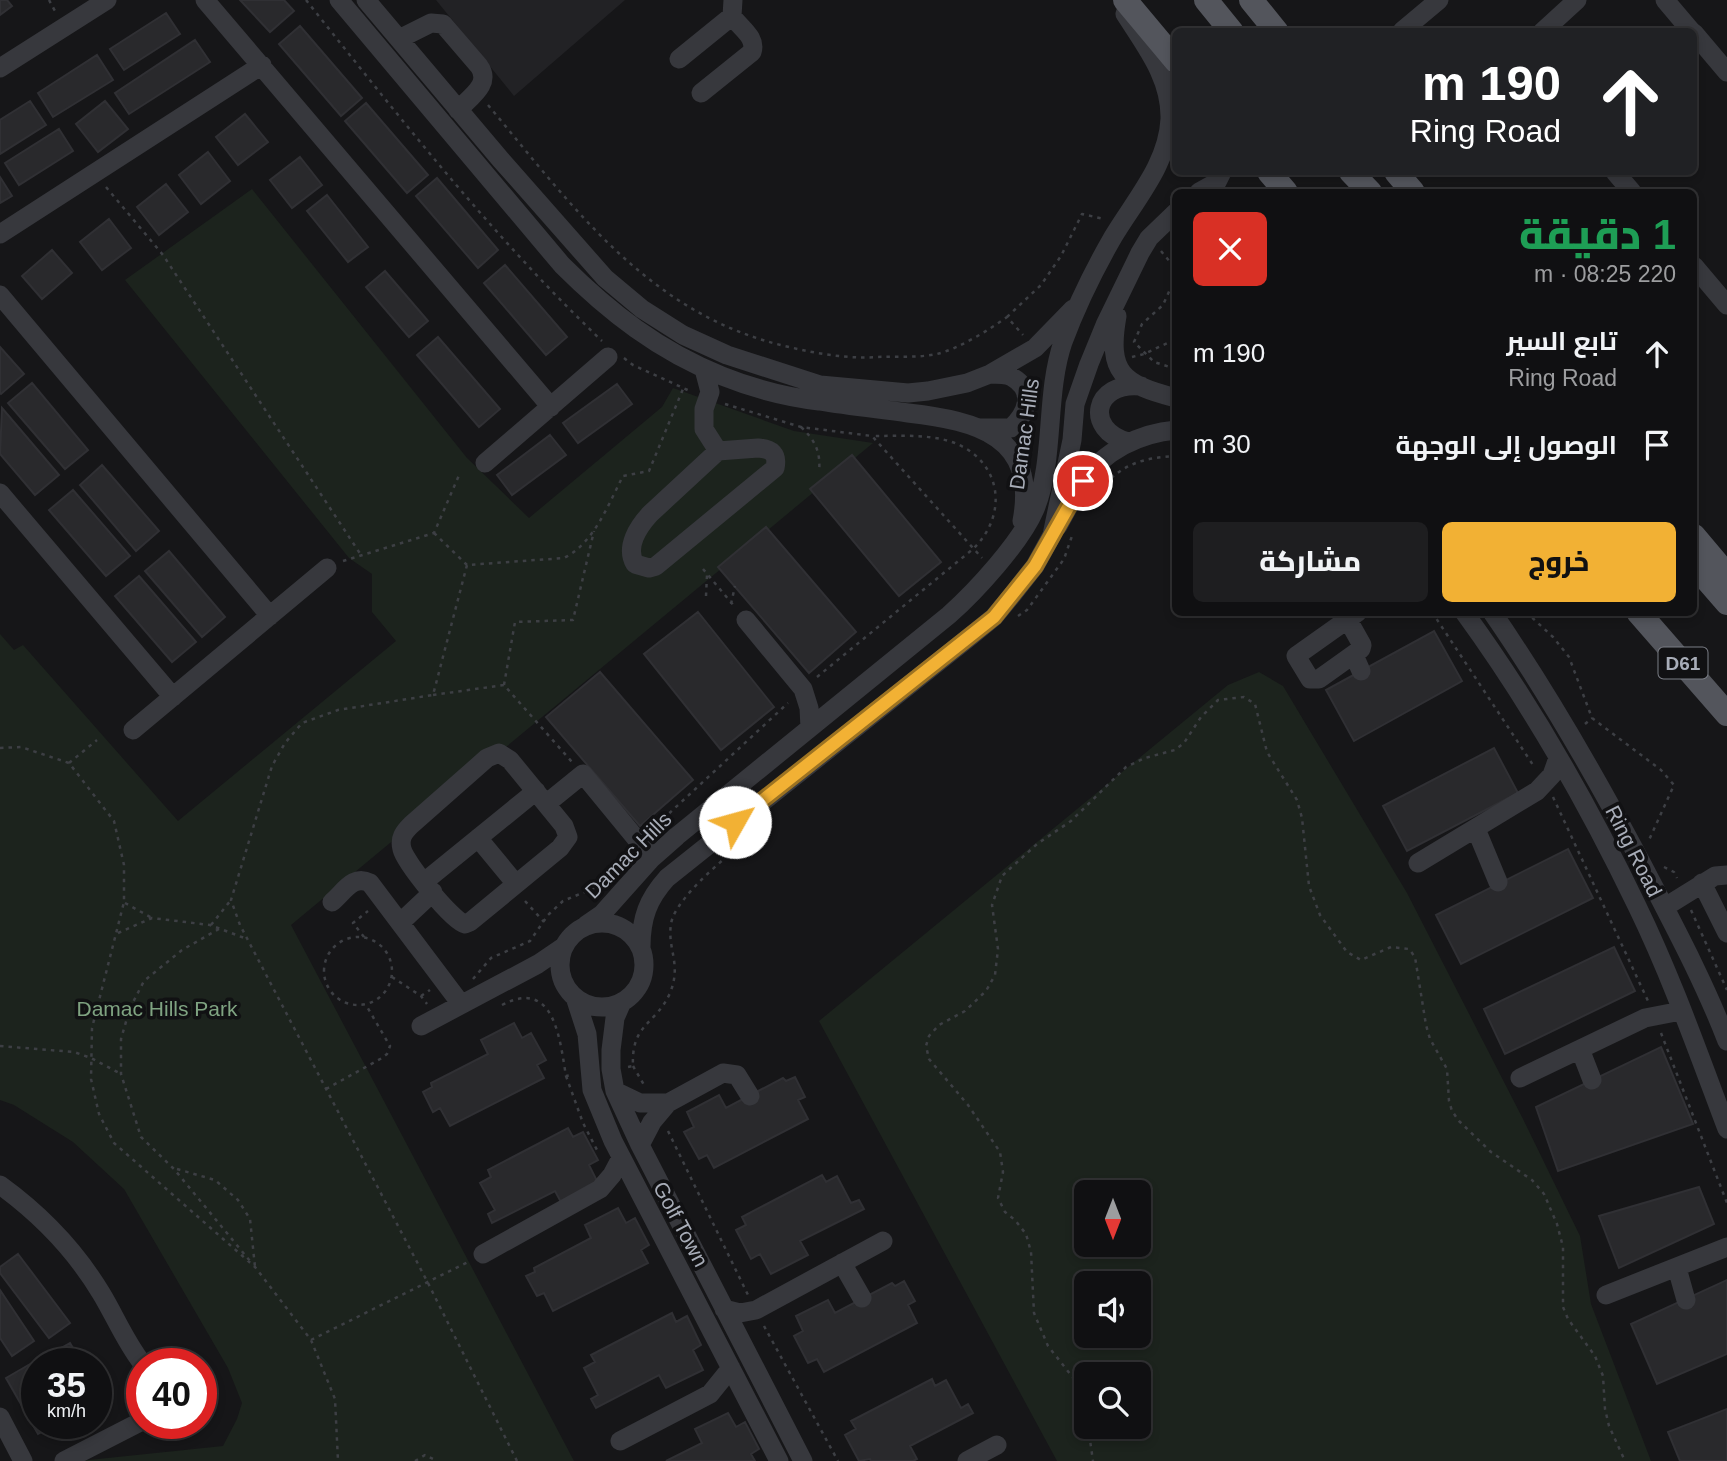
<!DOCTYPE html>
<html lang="ar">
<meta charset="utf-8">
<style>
:root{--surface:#101012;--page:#1e1e20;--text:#f1f3f6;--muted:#9c9d9f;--line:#303032;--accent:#f2b134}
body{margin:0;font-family:Helvetica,Cairo,sans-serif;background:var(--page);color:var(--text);direction:rtl;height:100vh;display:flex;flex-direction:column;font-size:26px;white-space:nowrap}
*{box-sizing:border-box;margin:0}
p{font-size:23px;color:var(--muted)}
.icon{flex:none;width:38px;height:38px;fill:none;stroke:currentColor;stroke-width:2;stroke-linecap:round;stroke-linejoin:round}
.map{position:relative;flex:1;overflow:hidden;direction:ltr}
.sheet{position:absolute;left:1172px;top:189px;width:525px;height:427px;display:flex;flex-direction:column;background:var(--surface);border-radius:10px;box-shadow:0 4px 10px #0003,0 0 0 2px var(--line);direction:rtl}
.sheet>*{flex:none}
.banner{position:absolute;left:1172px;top:28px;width:525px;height:147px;border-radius:10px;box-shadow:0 4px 10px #0003,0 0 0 2px var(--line);direction:rtl;background:#202124;color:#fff;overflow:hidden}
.needle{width:46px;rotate:180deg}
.fabs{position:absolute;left:1074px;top:1180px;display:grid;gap:14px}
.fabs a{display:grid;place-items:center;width:77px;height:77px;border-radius:10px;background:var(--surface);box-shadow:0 4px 10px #0003,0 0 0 2px var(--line);font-size:35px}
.speed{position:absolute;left:21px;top:1348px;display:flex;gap:14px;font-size:35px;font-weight:700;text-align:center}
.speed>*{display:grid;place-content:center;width:91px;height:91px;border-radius:50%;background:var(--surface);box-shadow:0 4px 10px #0003,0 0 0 2px var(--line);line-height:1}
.speed small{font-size:18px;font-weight:400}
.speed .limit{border:10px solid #d22;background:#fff;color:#111}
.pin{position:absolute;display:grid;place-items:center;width:60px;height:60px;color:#fff;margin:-30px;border:4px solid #fff;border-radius:50%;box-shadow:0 2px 7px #0007}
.me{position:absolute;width:77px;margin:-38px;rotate:52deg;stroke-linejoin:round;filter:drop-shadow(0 0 5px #0008)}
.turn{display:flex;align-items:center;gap:24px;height:147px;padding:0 21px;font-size:32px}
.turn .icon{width:91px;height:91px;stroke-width:2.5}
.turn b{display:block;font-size:49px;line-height:60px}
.round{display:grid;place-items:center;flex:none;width:74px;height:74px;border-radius:10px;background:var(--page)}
.overview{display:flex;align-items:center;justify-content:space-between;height:119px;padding:0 21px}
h1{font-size:42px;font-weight:800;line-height:52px;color:#1e9e55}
.cta{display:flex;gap:14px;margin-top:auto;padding:14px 21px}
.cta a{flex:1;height:80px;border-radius:10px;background:var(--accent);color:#111;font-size:28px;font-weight:800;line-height:80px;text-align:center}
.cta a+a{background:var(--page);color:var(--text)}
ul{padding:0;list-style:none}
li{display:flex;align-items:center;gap:21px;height:91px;padding:0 21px}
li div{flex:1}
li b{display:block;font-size:26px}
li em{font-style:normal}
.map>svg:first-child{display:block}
</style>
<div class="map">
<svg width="1727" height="1461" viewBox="0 0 1727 1461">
<rect width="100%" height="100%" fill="#161618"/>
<path fill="#222225" d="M 436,0 L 625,0 L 514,96 Z"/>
<path fill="#1c231d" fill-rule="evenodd" d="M 252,189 L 467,458 L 529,518 L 662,407 L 673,388 L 794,431 L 873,443 L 291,925 L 574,1461 L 79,1461 L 223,1446 L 237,1419 L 242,1403 L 228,1368 L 124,1189 L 73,1142 L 14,1105 L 0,1100 L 0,634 L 14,650 L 23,645 L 178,821 L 396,641 L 372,612 L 372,574 L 349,558 L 125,280 Z
M 1259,672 L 1283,686 L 1407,893 L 1523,1119 L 1580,1236 L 1591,1304 L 1651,1461 L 1057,1461 L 819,1021 L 1228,685 ZM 1087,1192 L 1139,1192 L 1139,1244 L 1087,1244 ZM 1087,1283 L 1139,1283 L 1139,1335 L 1087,1335 ZM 1087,1374 L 1139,1374 L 1139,1426 L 1087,1426 Z"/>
<path fill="#29292c" stroke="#303034" stroke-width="2" d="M 0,0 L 7,0 L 12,6 L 0,15 Z
M 240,0 L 284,0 L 294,11 L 270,32 Z
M 166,13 L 180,34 L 124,70 L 110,49 Z
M 300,26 L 362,98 L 341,116 L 279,44 Z
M 195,40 L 210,62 L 129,114 L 115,93 Z
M 97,55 L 113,80 L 53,117 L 38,93 Z
M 30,101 L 46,125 L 0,154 L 0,120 Z
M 105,101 L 128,129 L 98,152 L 76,124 Z
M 366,103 L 428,175 L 407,193 L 345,121 Z
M 245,114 L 268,142 L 238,165 L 216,137 Z
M 59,129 L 73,151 L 19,185 L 5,163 Z
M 208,152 L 230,181 L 201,204 L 179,175 Z
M 300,157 L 322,185 L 292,208 L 270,180 Z
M 0,177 L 12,196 L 0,203 Z
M 437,178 L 498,250 L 478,268 L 416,196 Z
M 166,184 L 188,212 L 159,235 L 137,207 Z
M 327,195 L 368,247 L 348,262 L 307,211 Z
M 109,219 L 131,248 L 102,270 L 80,242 Z
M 52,250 L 72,273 L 42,299 L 22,276 Z
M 505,265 L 567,337 L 546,355 L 484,283 Z
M 385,271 L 428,321 L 409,337 L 366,287 Z
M 438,337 L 500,409 L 479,427 L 417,355 Z
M 0,347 L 24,374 L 1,394 L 0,393 Z
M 32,383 L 88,450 L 65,469 L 8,403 Z
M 617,384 L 632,404 L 578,443 L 563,423 Z
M 2,408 L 59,475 L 35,495 L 0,454 Z
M 550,435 L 566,455 L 512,495 L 497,475 Z
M 852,455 L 941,562 L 899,596 L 810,489 Z
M 102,465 L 159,531 L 136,551 L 80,485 Z
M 73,490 L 130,556 L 106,576 L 49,510 Z
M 766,527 L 856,632 L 809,673 L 718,567 Z
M 169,551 L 225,617 L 202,637 L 145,571 Z
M 139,576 L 196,642 L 172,662 L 115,596 Z
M 698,612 L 774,707 L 721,750 L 644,654 Z
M 1434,631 L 1462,681 L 1354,741 L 1326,690 Z
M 600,672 L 693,780 L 640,826 L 546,717 Z
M 1494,748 L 1518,793 L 1407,851 L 1383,806 Z
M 1568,849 L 1593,898 L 1461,964 L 1436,915 Z
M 1614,947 L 1635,991 L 1505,1054 L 1484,1009 Z
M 514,1023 L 522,1038 L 531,1033 L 546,1060 L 537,1065 L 544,1078 L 450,1126 L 440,1108 L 433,1112 L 423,1092 L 432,1087 L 431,1083 L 488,1054 L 481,1040 Z
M 1661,1047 L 1693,1124 L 1558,1171 L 1536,1107 Z
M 795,1077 L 805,1097 L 798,1100 L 808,1119 L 714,1168 L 707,1155 L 699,1159 L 684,1132 L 694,1127 L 687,1112 L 719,1095 L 726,1108 L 783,1078 L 786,1081 Z
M 568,1128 L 573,1137 L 583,1132 L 598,1160 L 589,1165 L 599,1185 L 562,1204 L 555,1191 L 492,1223 L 488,1214 L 495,1210 L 480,1183 L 491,1177 L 488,1170 Z
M 822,1175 L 826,1182 L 837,1176 L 851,1203 L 859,1200 L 864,1209 L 800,1241 L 808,1255 L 771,1274 L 760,1254 L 751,1259 L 736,1230 L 746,1225 L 742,1217 Z
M 1699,1187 L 1714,1224 L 1619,1268 L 1599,1216 Z
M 618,1208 L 626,1223 L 635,1218 L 649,1245 L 641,1250 L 648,1263 L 553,1311 L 544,1293 L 537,1296 L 526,1276 L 535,1272 L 534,1268 L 591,1238 L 585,1225 Z
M 18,1254 L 70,1323 L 49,1338 L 0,1273 L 0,1267 Z
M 1727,1280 L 1727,1354 L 1657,1384 L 1631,1324 Z
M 904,1281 L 915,1301 L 908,1305 L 917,1323 L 824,1372 L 817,1359 L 808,1363 L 794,1336 L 803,1331 L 796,1316 L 828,1300 L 835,1313 L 892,1283 L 895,1286 Z
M 0,1290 L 34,1341 L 12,1356 L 0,1338 Z
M 672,1313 L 676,1322 L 687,1316 L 701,1345 L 693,1350 L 703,1370 L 666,1388 L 659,1375 L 596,1408 L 591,1399 L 598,1395 L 584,1368 L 595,1362 L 591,1355 Z
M 70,1343 L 82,1363 L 46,1363 L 43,1358 Z
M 32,1363 L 37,1370 L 37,1423 L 58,1423 L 38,1434 L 6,1378 Z
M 932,1379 L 935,1386 L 946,1380 L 961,1408 L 968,1404 L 973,1413 L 910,1446 L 917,1459 L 913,1461 L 871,1461 L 870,1459 L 859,1461 L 845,1435 L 856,1429 L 851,1421 Z
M 1727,1409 L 1727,1461 L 1680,1461 L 1668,1432 Z
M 728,1413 L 736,1427 L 745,1422 L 759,1449 L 751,1454 L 755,1461 L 666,1461 L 702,1443 L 695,1429 Z"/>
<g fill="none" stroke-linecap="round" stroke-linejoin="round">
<path stroke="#3d3f44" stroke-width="2.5" stroke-dasharray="3.5 5" stroke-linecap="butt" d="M 49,0 L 55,11
M 306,0 C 400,118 493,237 602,341
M 488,105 C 574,208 650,316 789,347 C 819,354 847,359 878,357 C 897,356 918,358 937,354 C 958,349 989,330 1007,317 L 1023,335
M 106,187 L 163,255 L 361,555
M 1161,251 L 1176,269
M 1176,276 L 1163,305 L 1142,324 L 1134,342 L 1154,362 L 1176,369
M 1007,317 L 1041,285 L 1061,256 L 1082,214 L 1104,219
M 1132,357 L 1144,354 L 1176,339
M 624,358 L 633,365 L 692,392
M 725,404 L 801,427 L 872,436 L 982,558
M 801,427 C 815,440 821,452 819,472
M 1105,484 C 1127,462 1145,458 1176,456
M 434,533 L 467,565
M 343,561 L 434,533 L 460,473
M 703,569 L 735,607
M 706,596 L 707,575
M 731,604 L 735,586
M 1432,612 L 1535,768
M 1526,612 L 1553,637 L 1569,657 L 1592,718 L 1661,770 L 1674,785 L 1649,840
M 1018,616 L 1027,610 L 1064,559 L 1072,536
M 817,677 L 973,549 C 1011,512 1000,457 949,441 C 925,434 897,436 872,436
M 504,685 L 515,622 L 573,620 L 594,531
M 433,695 L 504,685 L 572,762
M 1585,724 L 1592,718
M 0,748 L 21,747 L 69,763 L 114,821 L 124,865 L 124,902 L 92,1028 L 91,1079 L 99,1114 L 114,1143 L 255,1267 L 311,1340 L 335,1399 L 338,1461
M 69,763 L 97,740
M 1553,797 L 1648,1001
M 663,819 L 788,703
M 650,829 L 664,820
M 1664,867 L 1674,872 L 1677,878
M 525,901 L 544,922
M 125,903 L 152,918
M 1691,910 L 1727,990
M 211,925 L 231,900
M 219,929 L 182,950 L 144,981 L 130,1008 L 121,1039 L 121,1074 L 141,1137 L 174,1169 L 250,1261
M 118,933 L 152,918 L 210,925 L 247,939
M324 971a34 34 0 1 1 68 0a34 34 0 1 1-68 0Z
M 364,937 L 353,923 L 368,911
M 392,977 L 421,996 L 427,1004
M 473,979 L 491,958 L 530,941 L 548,915 L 563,901 L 599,886 L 624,852
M 421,996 L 430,990
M 502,1005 C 555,977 560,1041 566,1076 L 572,1075
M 1661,1033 L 1727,1203
M 0,1046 L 74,1052 L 91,1058 L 121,1074
M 633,1066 L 644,1085
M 628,1067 L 633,1066 C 631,1023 656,1025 670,993 C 682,964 667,949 671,924 C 675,895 742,844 766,824
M 566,1076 L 583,1123 L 597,1150
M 326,1089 L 382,1058 L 387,1054 L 390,1046 L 366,1005
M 668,1131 L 748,1295
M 177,1169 L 215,1180 L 238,1200 L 250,1219 L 255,1267
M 764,1326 L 838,1461
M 311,1340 L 468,1262
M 1087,1411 L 1078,1384 L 1048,1346 L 1034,1313 L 1031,1252 L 1026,1234 L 1015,1220 L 1005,1212 L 998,1198 L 1003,1172 L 1000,1152 L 968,1105 L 929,1059 L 926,1046 L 929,1036 L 939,1025 L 965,1011 L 986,991 L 995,975 L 998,949 L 992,905 L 1002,876 L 1037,844 L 1071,821 L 1126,767 L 1145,758 L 1175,750 L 1184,743 L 1201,717 L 1218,700 L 1244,697 L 1255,704 L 1267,752 L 1297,800 L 1302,818 L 1309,886 L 1320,915 L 1347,952 L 1361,960 L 1391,947 L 1409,949 L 1415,957 L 1426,1025 L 1430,1039 L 1447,1069 L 1449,1101 L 1452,1111 L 1459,1121 L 1491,1152 L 1532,1180 L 1544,1194 L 1557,1224 L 1563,1247 L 1563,1307 L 1568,1319 L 1595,1356 L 1603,1376 L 1605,1409 L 1609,1426 L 1625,1461
M 1088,1426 L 1093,1461
M 415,1461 L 425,1455 L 437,1461
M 517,1461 L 428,1283 L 240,925 L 231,900 L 272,766 L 285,743 L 302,723 L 338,710 L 433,695 L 467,565 L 564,558 C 594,543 608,505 623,476 L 649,471 L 683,389"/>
<path stroke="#37383d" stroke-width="19" d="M 205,0 L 551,407
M 339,0 L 562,265 C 609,312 659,351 722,376 C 752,388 786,397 819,401 C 849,406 879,409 908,413 C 977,421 1038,436 1022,521
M 366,0 L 501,160 L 605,278 L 642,309 L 683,335 L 727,355 L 820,385 L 908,393 L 928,391 L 967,383 L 990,374 L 1035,348 L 1073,309
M 1665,0 L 1692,32
M 1402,31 L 1439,0
M 1542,32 L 1577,0
M 1694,33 L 1727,72
M 399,39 L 431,23 L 443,24 L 479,66 C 492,84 470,97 458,110
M 679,59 L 732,16
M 0,68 L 107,0
M 701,93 L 752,52 C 757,37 740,28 732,16 L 733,0
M 1615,172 L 1632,192
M 1199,192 L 1217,182 L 1222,172
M 0,234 L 262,65
M 1694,266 L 1727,305
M 0,295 L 270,616
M 1117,316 C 1107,373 1122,384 1176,398
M 704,369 L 710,392 L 704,409 L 704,429 L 718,451
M 980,428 L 1011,428 C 1027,413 1036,391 1012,377 C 1006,374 996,374 990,374
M 1128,442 C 1084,430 1093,381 1141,386
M 758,448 C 772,449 778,454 775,468 L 656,566 L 649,568 L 635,564 C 625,547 638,527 650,514 L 718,451 Z
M 485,463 L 608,357
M 0,493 L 173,697
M 1058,526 C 1066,511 1074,496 1083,482 C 1103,451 1140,433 1176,430
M 1464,612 C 1531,704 1588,804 1637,906 C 1672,978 1699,1055 1727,1129
M 1492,612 C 1548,693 1596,777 1642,864 C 1672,922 1703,979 1727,1041
M 746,620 L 803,689 L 809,708 L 810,728
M 1348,620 L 1362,645 L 1361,649 L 1319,679 L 1310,679 L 1296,656 L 1358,612
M 1354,655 L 1361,671
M 133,730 L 327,568
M 499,753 L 510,760 L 564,826 L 568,837 L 560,848 L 470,922 L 465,924 C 452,921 405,862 402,849 C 399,838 404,832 411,825 L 487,758 Z
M 546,804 L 583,774 L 652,858
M 1476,829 L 1498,882
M 478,838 L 516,884
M 1418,863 L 1537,791 L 1552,775 L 1558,758
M 424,882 L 536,791
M 1702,883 L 1727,933
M 332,902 C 344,892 353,874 370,883 L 461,1004
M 1665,907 L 1715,876 L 1727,875
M560 965a42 42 0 1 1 84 0a42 42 0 1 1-84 0Z
M 400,923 L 433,892
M 586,925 L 602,914 L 652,858 L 677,836 L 949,615 C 976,591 1021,542 1035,509 C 1055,461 1045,394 1063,342 C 1076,307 1094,270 1113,237 C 1135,200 1168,164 1170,119 C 1171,78 1146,47 1125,14
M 641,947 C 641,918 648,899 667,878 L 972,635 L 994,617 L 1013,594 L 1035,566 L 1052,535 L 1072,440 L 1075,404 L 1089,364 L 1105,325 L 1140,253 L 1149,238 L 1176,212
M 575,997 L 587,1034 L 592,1090 L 613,1141 L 779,1461
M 622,1002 L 615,1018 L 611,1050 L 611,1069 L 615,1091 L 640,1145 L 803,1461
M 421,1026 L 538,964 L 563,947
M 1580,1049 L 1592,1080
M 1520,1078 L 1645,1018 L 1681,1011
M 615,1091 L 640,1103 L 668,1103
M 640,1145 L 652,1122 L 668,1103 L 723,1073 L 737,1075 L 750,1096
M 0,1185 C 40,1214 75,1250 101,1293 C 115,1316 125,1341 142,1363
M 483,1254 L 600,1189 L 612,1175 L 621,1158
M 842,1263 L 862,1298
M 1677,1268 L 1686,1300
M 1606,1295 L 1727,1247
M 724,1309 L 740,1313 L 756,1310 L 883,1241
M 0,1417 L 23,1461
M 620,1441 L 710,1394 L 731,1368
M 64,1461 L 142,1421
M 967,1461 L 997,1445"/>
<path stroke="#53555c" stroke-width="24" d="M 1125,0 L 1176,61
M 1206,0 L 1232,32
M 1251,0 L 1277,32
M 1269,172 L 1286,192
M 1351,172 L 1370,192
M 1396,172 L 1413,192
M 1694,536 L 1727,575
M 1694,565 L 1727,603
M 1638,612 L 1727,714"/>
</g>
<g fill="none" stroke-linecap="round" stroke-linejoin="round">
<g stroke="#9d7322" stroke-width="18">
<path id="route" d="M 735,822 L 994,617 L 1035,566 L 1083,481"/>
</g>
<use href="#route" stroke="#f2b134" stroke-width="12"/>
</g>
<g text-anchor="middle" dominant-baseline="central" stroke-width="7" stroke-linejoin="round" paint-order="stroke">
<rect fill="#111113" stroke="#7b7e86" stroke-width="2" x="1658.5" y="647.5" width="49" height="31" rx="5"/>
<g font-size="19" font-weight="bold" fill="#a8adb8">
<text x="1683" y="663">D61</text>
</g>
<g font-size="21" fill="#a8adb8" stroke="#111113">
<text transform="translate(1024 434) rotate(-82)">Damac Hills</text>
<text transform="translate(1634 851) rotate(63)">Ring Road</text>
<text transform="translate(628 855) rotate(-45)">Damac Hills</text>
<text transform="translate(681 1224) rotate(62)">Golf Town</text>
</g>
<g font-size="21" fill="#7fa381" stroke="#111113">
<text x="157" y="1008">Damac Hills Park</text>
</g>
</g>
</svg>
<div class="fabs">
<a><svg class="needle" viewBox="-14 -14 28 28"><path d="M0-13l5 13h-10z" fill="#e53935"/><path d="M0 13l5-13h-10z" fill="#9c9d9f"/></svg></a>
<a><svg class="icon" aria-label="sound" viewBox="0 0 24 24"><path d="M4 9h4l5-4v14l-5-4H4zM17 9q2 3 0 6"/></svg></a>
<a><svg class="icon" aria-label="search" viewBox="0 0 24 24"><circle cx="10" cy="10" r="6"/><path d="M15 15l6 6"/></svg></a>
</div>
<div class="speed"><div>35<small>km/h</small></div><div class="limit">40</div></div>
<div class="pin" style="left:1083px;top:481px;background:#d93025"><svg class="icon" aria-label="arrive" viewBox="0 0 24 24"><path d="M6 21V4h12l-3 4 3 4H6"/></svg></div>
<svg class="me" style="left:735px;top:822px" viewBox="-20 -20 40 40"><circle r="19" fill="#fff"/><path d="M0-13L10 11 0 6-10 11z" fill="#f2b134"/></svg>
<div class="banner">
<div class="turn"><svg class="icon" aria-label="ahead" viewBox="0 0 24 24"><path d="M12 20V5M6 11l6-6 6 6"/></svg><div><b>190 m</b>Ring Road</div></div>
</div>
<section class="sheet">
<div class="overview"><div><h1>1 دقيقة</h1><p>220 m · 08:25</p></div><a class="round" style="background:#d93025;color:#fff"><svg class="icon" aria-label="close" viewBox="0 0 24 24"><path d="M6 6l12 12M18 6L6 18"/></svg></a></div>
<ul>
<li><svg class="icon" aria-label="ahead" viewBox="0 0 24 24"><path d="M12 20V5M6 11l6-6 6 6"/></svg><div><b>تابع السير</b><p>Ring Road</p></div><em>190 m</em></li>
<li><svg class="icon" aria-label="arrive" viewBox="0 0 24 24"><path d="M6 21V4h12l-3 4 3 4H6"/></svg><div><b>الوصول إلى الوجهة</b></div><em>30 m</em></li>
</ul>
<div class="cta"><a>خروج</a><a>مشاركة</a></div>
</section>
</div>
